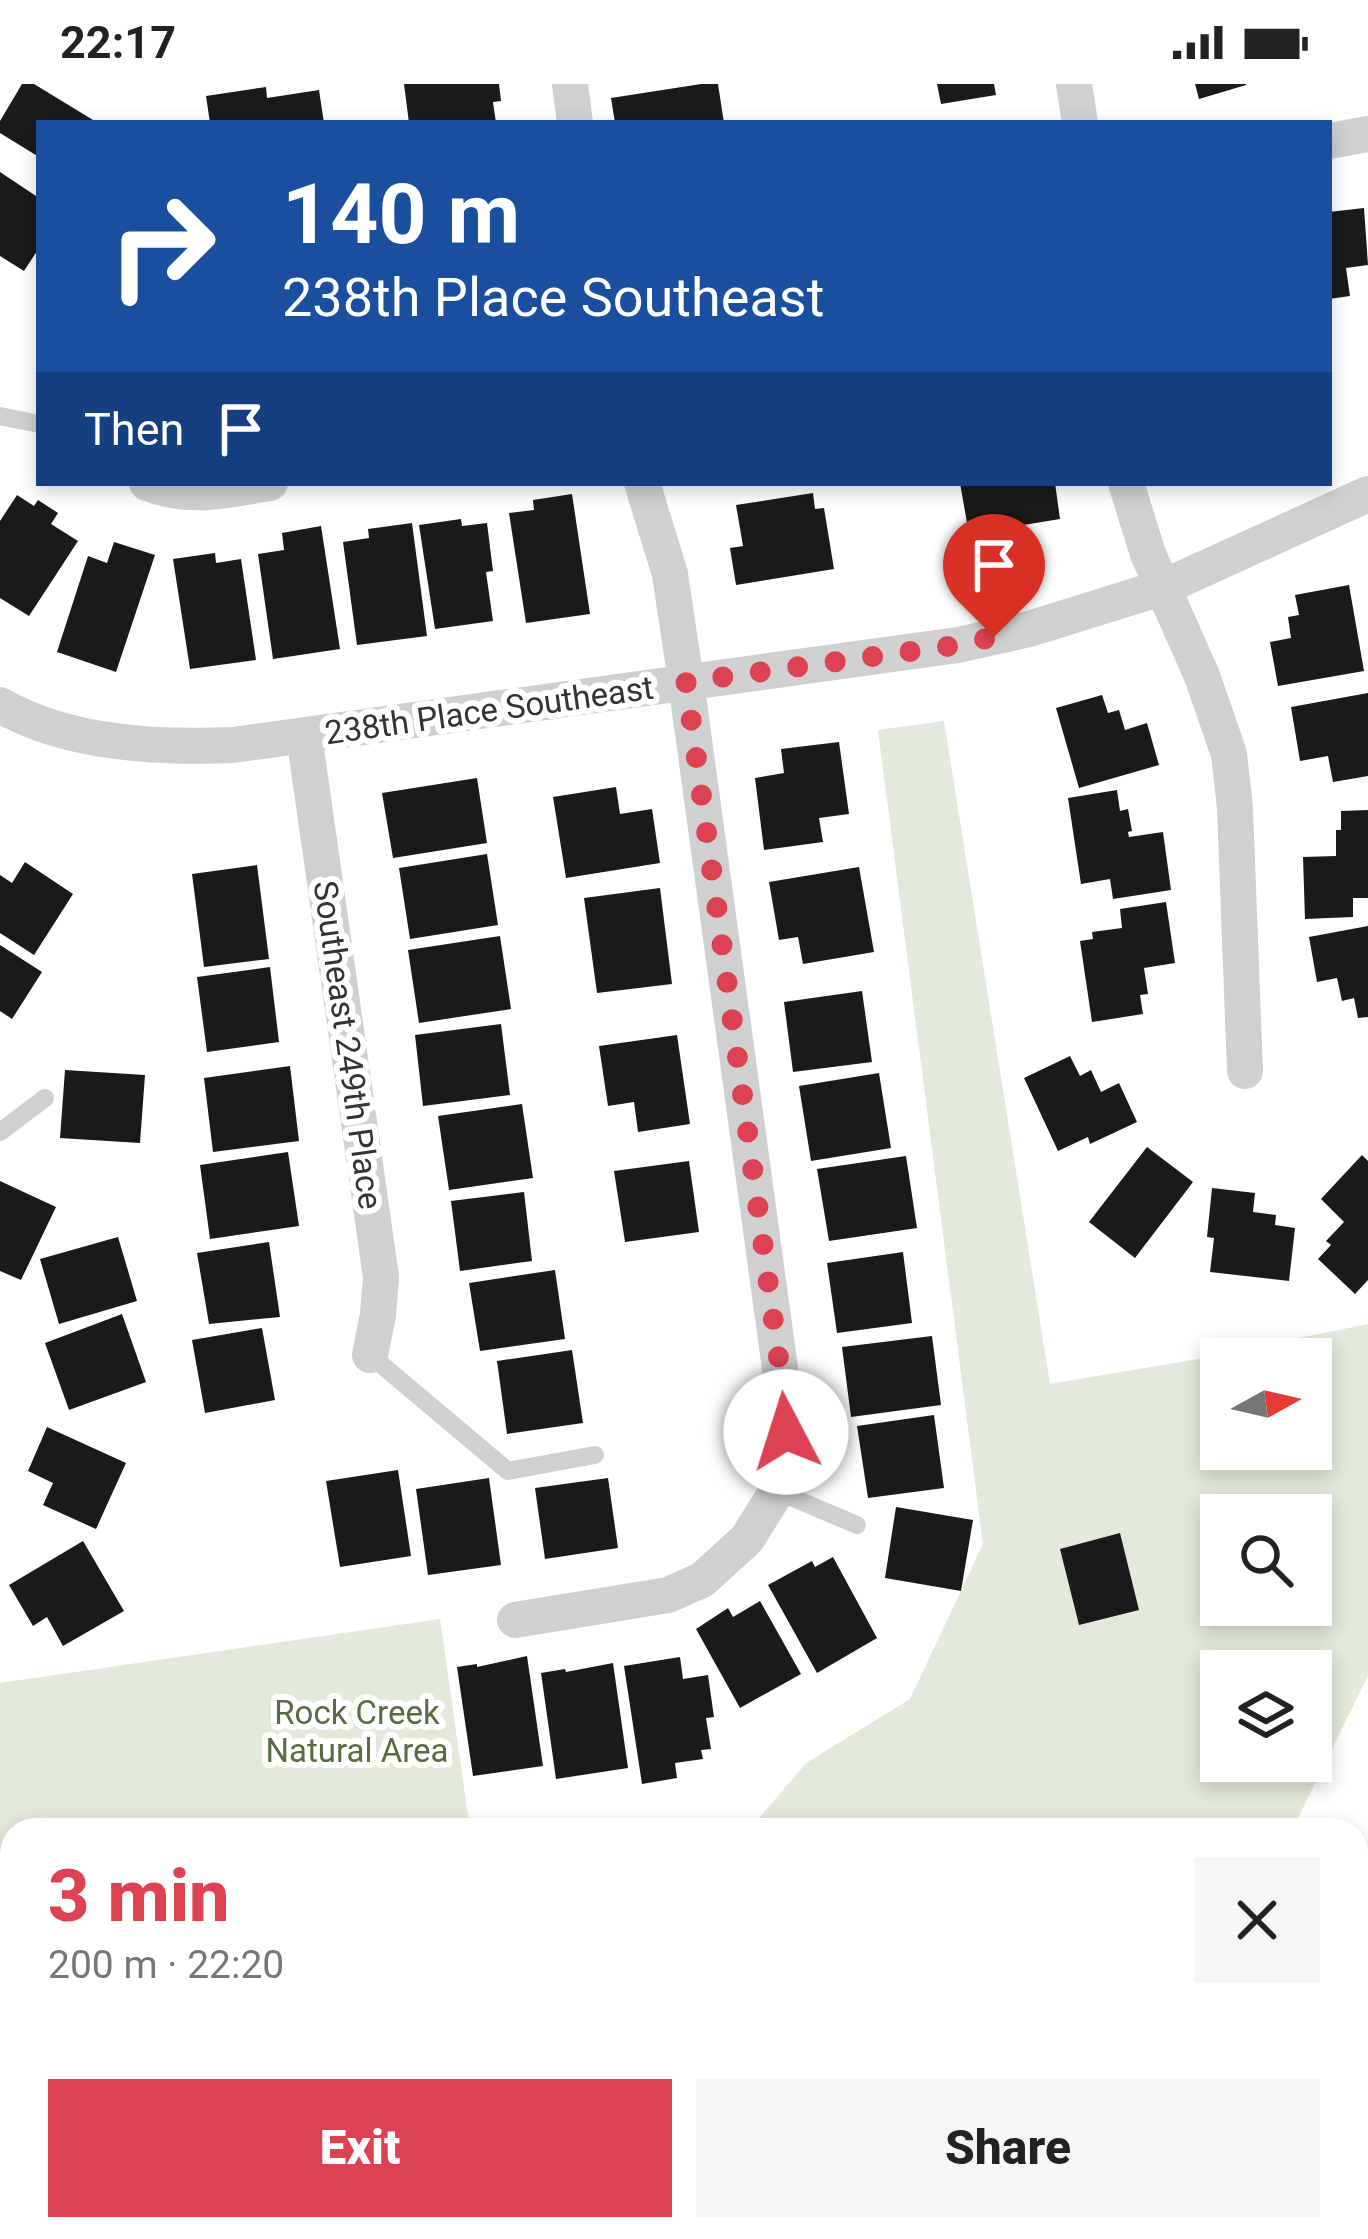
<!DOCTYPE html>
<meta charset="utf-8">
<style>
:root{--surface:#fff;--page:#f6f6f6;--text:#222;--muted:#767676;--accent:#dc4251}
body{margin:0;font-family:Roboto,sans-serif;background:var(--page);color:var(--text);height:100vh;display:flex;flex-direction:column;font-size:45px;white-space:nowrap}
*{box-sizing:border-box;margin:0}
p{font-size:39px;color:var(--muted)}
.icon{flex:none;width:66px;height:66px;fill:none;stroke:currentColor;stroke-width:2;stroke-linecap:round;stroke-linejoin:round}
.map{position:relative;flex:1;overflow:hidden}
.side{position:absolute;left:0px;top:1734px;width:1368px;height:423px;display:flex;flex-direction:column;background:var(--surface);border-radius:36px 36px 0 0;box-shadow:0 6px 18px #0003}
.side>*{flex:none}
.banner{position:absolute;left:36px;top:36px;width:1296px;height:366px;border-radius:0px;box-shadow:0 6px 18px #0003;background:#1a4fa0;color:#fff;overflow:hidden}
.needle{width:78px;rotate:82deg}
.fabs{position:absolute;left:1200px;top:1254px;display:grid;gap:24px}
.fabs a{display:grid;place-items:center;width:132px;height:132px;border-radius:0px;background:var(--surface);box-shadow:0 6px 18px #0003;font-size:60px}
.pin{position:absolute;display:grid;place-items:center;width:102px;height:102px;color:#fff;margin:-123px -51px;border-radius:50% 50% 50% 0;rotate:-45deg;box-shadow:0 0 12px #0007}
.pin .icon{rotate:45deg}
.me{position:absolute;width:132px;margin:-66px;rotate:355deg;stroke-linejoin:round;filter:drop-shadow(0 0 9px #0008)}
.turn{display:flex;align-items:center;gap:42px;height:252px;padding:0 48px;font-size:54px}
.turn .icon{width:156px;height:156px;stroke-width:2.5}
.turn b{display:block;font-size:84px;line-height:102px}
.then{display:flex;align-items:center;height:114px;padding:0 48px;background:#0003;gap:24px;font-size:45px}
.round{display:grid;place-items:center;flex:none;width:126px;height:126px;border-radius:0px;background:var(--page)}
.headline{display:flex;align-items:center;justify-content:space-between;height:204px;padding:0 48px}
h1{font-size:72px;font-weight:800;line-height:90px;color:var(--accent)}
.button{display:flex;gap:24px;margin-top:auto;padding:24px 48px}
.button a{flex:1;height:138px;border-radius:0px;background:var(--accent);color:#fff;font-size:48px;font-weight:800;line-height:138px;text-align:center}
.button a+a{background:var(--page);color:var(--text)}
.status{display:flex;justify-content:space-between;align-items:center;height:84px;padding:0 60px;background:var(--surface);direction:ltr}
.status svg{height:33px;fill:currentColor}
.map>svg:first-child{display:block}
</style>
<div class="status"><b>22:17</b><svg viewBox="0 0 49 12"><path d="M0 12V9h3v3zM5 12V6h3v6zM10 12V3h3v9zM15 12V0h3v12zM26 1h20v11H26zM47 4h2v5h-2z"/></svg></div>
<div class="map">
<svg width="1368" height="2155" viewBox="0 0 1368 2155">
<rect width="100%" height="100%" fill="#fff"/>
<path fill="#e3e9dc" fill-rule="evenodd" d="M 944,637 L 1050,1300 L 1187,1277 L 1368,1240 L 1368,1592 L 1292,1746 L 749,1746 L 806,1679 L 910,1615 L 983,1460 L 878,646 ZM 1221,1275 L 1311,1275 L 1311,1365 L 1221,1365 ZM 1221,1431 L 1311,1431 L 1311,1521 L 1221,1521 ZM 1221,1587 L 1311,1587 L 1311,1677 L 1221,1677 Z
M 440,1535 L 470,1746 L 12,1746 L 12,2145 L 1099,2145 L 1095,2155 L 0,2155 L 0,1599 Z"/>
<g fill="none" stroke-linecap="round" stroke-linejoin="round">
<path stroke="#cde0ea" stroke-width="10" d="M 901,2155 L 914,2155"/>
</g>
<path fill="#1a1a1a" d="M 22,0 L 34,0 L 98,39 L 39,39 L 39,73 L 0,49 L 0,37 Z
M 404,0 L 499,0 L 501,17 L 493,18 L 496,39 L 409,39 Z
M 701,0 L 718,0 L 724,39 L 615,39 L 611,14 Z
M 937,0 L 994,0 L 996,11 L 941,20 Z
M 1195,0 L 1246,0 L 1246,1 L 1199,15 Z
M 266,3 L 267,14 L 319,6 L 324,39 L 210,39 L 206,12 Z
M 0,88 L 39,114 L 39,164 L 24,187 L 0,172 Z
M 1364,124 L 1368,181 L 1346,184 L 1350,212 L 1329,215 L 1329,128 Z
M 960,399 L 1055,399 L 1060,435 L 969,450 Z
M 813,409 L 815,425 L 824,424 L 834,485 L 736,501 L 730,464 L 743,462 L 736,421 Z
M 572,410 L 590,530 L 526,539 L 509,429 L 534,426 L 533,416 Z
M 17,411 L 34,422 L 38,416 L 58,429 L 51,440 L 78,457 L 29,532 L 0,514 L 0,437 Z
M 461,435 L 462,442 L 487,439 L 493,487 L 486,488 L 493,537 L 435,545 L 419,441 Z
M 412,439 L 427,552 L 357,561 L 343,458 L 369,454 L 368,445 Z
M 321,442 L 340,565 L 273,575 L 258,470 L 284,466 L 282,449 Z
M 114,458 L 155,471 L 116,588 L 57,568 L 88,472 L 107,479 Z
M 215,469 L 216,479 L 241,475 L 256,576 L 190,585 L 173,475 Z
M 1349,501 L 1364,587 L 1278,602 L 1270,558 L 1291,554 L 1288,533 L 1299,531 L 1295,511 Z
M 1368,609 L 1368,692 L 1333,698 L 1328,672 L 1300,677 L 1291,623 Z
M 1102,611 L 1108,629 L 1119,626 L 1125,646 L 1147,639 L 1159,681 L 1079,704 L 1056,624 Z
M 839,658 L 849,730 L 819,734 L 823,758 L 764,766 L 755,694 L 784,689 L 781,665 Z
M 477,694 L 487,759 L 393,774 L 382,709 Z
M 616,703 L 620,730 L 652,725 L 660,779 L 566,794 L 553,713 Z
M 1117,706 L 1120,727 L 1128,725 L 1132,747 L 1128,748 L 1129,753 L 1163,748 L 1171,806 L 1113,815 L 1110,795 L 1081,800 L 1068,714 Z
M 1368,726 L 1368,814 L 1353,814 L 1353,833 L 1305,835 L 1303,773 L 1336,772 L 1336,746 L 1341,746 L 1341,727 Z
M 487,770 L 498,841 L 410,855 L 399,784 Z
M 25,778 L 73,810 L 34,871 L 0,849 L 0,791 L 12,799 Z
M 257,781 L 269,875 L 204,883 L 192,790 Z
M 859,783 L 874,868 L 803,880 L 798,853 L 779,856 L 769,798 Z
M 660,804 L 672,900 L 597,909 L 584,814 Z
M 1166,818 L 1175,879 L 1144,884 L 1148,910 L 1140,911 L 1143,930 L 1092,938 L 1080,857 L 1093,855 L 1092,848 L 1122,844 L 1120,825 Z
M 1368,842 L 1368,933 L 1358,934 L 1354,914 L 1342,917 L 1337,894 L 1317,898 L 1309,853 Z
M 500,852 L 511,925 L 419,939 L 408,866 Z
M 0,861 L 42,888 L 12,935 L 0,927 Z
M 270,883 L 279,958 L 207,968 L 197,893 Z
M 862,907 L 872,978 L 793,988 L 784,918 Z
M 501,940 L 510,1011 L 423,1022 L 415,951 Z
M 677,951 L 690,1040 L 638,1048 L 634,1018 L 608,1022 L 599,962 Z
M 1070,972 L 1080,992 L 1091,986 L 1101,1008 L 1119,999 L 1137,1038 L 1090,1060 L 1088,1053 L 1058,1067 L 1024,994 Z
M 290,982 L 299,1057 L 213,1068 L 204,994 Z
M 65,986 L 145,991 L 140,1059 L 60,1054 Z
M 879,989 L 891,1064 L 811,1077 L 799,1002 Z
M 522,1020 L 533,1094 L 449,1106 L 438,1032 Z
M 1147,1063 L 1193,1098 L 1135,1174 L 1089,1138 Z
M 288,1068 L 299,1142 L 210,1155 L 200,1081 Z
M 1362,1071 L 1368,1077 L 1368,1196 L 1355,1210 L 1318,1175 L 1331,1161 L 1326,1157 L 1344,1138 L 1321,1115 Z
M 906,1072 L 917,1144 L 829,1157 L 817,1085 Z
M 689,1077 L 699,1148 L 625,1158 L 614,1087 Z
M 0,1097 L 56,1123 L 21,1196 L 0,1187 Z
M 1212,1104 L 1255,1109 L 1253,1128 L 1276,1131 L 1275,1141 L 1295,1144 L 1289,1197 L 1210,1188 L 1214,1154 L 1207,1153 Z
M 524,1108 L 532,1177 L 460,1187 L 451,1117 Z
M 118,1153 L 137,1217 L 59,1240 L 40,1175 Z
M 269,1158 L 280,1233 L 209,1240 L 197,1169 Z
M 903,1168 L 912,1239 L 837,1249 L 827,1179 Z
M 555,1186 L 565,1255 L 480,1267 L 469,1199 Z
M 122,1230 L 146,1298 L 69,1326 L 45,1259 Z
M 262,1244 L 275,1316 L 205,1329 L 192,1256 Z
M 932,1252 L 941,1321 L 851,1333 L 842,1263 Z
M 572,1266 L 583,1339 L 507,1350 L 497,1277 Z
M 934,1331 L 944,1404 L 868,1414 L 857,1342 Z
M 47,1343 L 126,1379 L 96,1445 L 43,1421 L 53,1399 L 28,1387 Z
M 398,1386 L 411,1472 L 340,1483 L 326,1397 Z
M 489,1394 L 501,1481 L 428,1491 L 416,1405 Z
M 608,1394 L 618,1464 L 545,1475 L 535,1404 Z
M 896,1423 L 973,1436 L 961,1507 L 885,1494 Z
M 1120,1449 L 1139,1526 L 1079,1541 L 1060,1465 Z
M 83,1457 L 124,1527 L 63,1562 L 47,1533 L 33,1542 L 9,1501 Z
M 833,1473 L 877,1554 L 817,1589 L 768,1501 L 812,1477 L 815,1483 Z
M 760,1517 L 801,1590 L 740,1624 L 696,1545 L 728,1524 L 733,1533 Z
M 527,1572 L 543,1682 L 473,1692 L 457,1583 L 477,1580 L 477,1583 Z
M 680,1573 L 683,1595 L 708,1591 L 714,1633 L 706,1634 L 711,1665 L 701,1666 L 703,1675 L 675,1679 L 677,1694 L 642,1700 L 624,1582 Z
M 613,1579 L 628,1684 L 556,1695 L 541,1589 L 565,1585 L 566,1588 Z"/>
<g fill="none" stroke-linecap="round" stroke-linejoin="round">
<path stroke="#d0d0d0" stroke-width="18" d="M 0,332 L 39,340
M 0,1048 L 45,1014
M 370,1271 L 508,1387 L 595,1371
M 777,1407 L 857,1441"/>
<path stroke="#d0d0d0" stroke-width="36" d="M 570,0 L 575,39
M 1074,0 L 1080,39
M 1329,57 L 1368,50
M 147,399 C 191,416 225,406 270,399
M 1126,399 L 1148,470 L 1202,592 L 1229,670 L 1235,724 L 1245,987
M 0,621 C 68,660 157,664 233,661 L 958,561 L 1029,545 L 1164,503 L 1368,410
M 304,651 L 381,1193 L 378,1231 L 370,1271
M 515,1536 L 668,1511 L 702,1496 L 747,1455 L 777,1407 L 786,1348 L 782,1299 L 686,598 L 670,490 L 642,399"/>
</g>
<g fill="none" stroke-linecap="round" stroke-linejoin="round">
<path stroke="#dc4251" stroke-width="21" stroke-dasharray="0 37.8" d="M 786,1348 L 782,1299 L 686,598 L 958,561 L 994,553"/>
</g>
<g text-anchor="middle" dominant-baseline="central" stroke-width="12" stroke-linejoin="round" paint-order="stroke">
<g font-size="33" fill="#333" stroke="#fff">
<text transform="translate(489 626) rotate(-8)">238th Place Southeast</text>
<text transform="translate(348 961) rotate(82)">Southeast 249th Place</text>
</g>
<g font-size="33" fill="#576d41" stroke="#fff">
<text x="357" y="1628">Rock Creek<tspan x="357" dy="38">Natural Area</tspan></text>
</g>
</g>
</svg>
<div class="fabs">
<a><svg class="needle" viewBox="-14 -14 28 28"><path d="M0-13l5 13h-10z" fill="#e53935"/><path d="M0 13l5-13h-10z" fill="#767676"/></svg></a>
<a><svg class="icon" aria-label="search" viewBox="0 0 24 24"><circle cx="10" cy="10" r="6"/><path d="M15 15l6 6"/></svg></a>
<a><svg class="icon" aria-label="layers" viewBox="0 0 24 24"><path d="M12 4l9 5-9 5-9-5zM3 14l9 5 9-5"/></svg></a>
</div>
<div class="pin" style="left:994px;top:553px;background:#d93025"><svg class="icon" aria-label="arrive" viewBox="0 0 24 24"><path d="M6 21V4h12l-3 4 3 4H6"/></svg></div>
<svg class="me" style="left:786px;top:1348px" viewBox="-20 -20 40 40"><circle r="19" fill="#fff"/><path d="M0-13L10 11 0 6-10 11z" fill="#dc4251"/></svg>
<div class="banner">
<div class="turn"><svg class="icon" aria-label="right" viewBox="0 0 24 24"><path d="M7 20v-9h11M14 6l5 5-5 5"/></svg><div><b>140 m</b>238th Place Southeast</div></div>
<div class="then">Then<svg class="icon" aria-label="arrive" viewBox="0 0 24 24"><path d="M6 21V4h12l-3 4 3 4H6"/></svg></div>
</div>
<section class="side">
<div class="headline"><div><h1>3 min</h1><p>200 m · 22:20</p></div><a class="round"><svg class="icon" aria-label="close" viewBox="0 0 24 24"><path d="M6 6l12 12M18 6L6 18"/></svg></a></div>
<div class="button"><a>Exit</a><a>Share</a></div>
</section>
</div>
